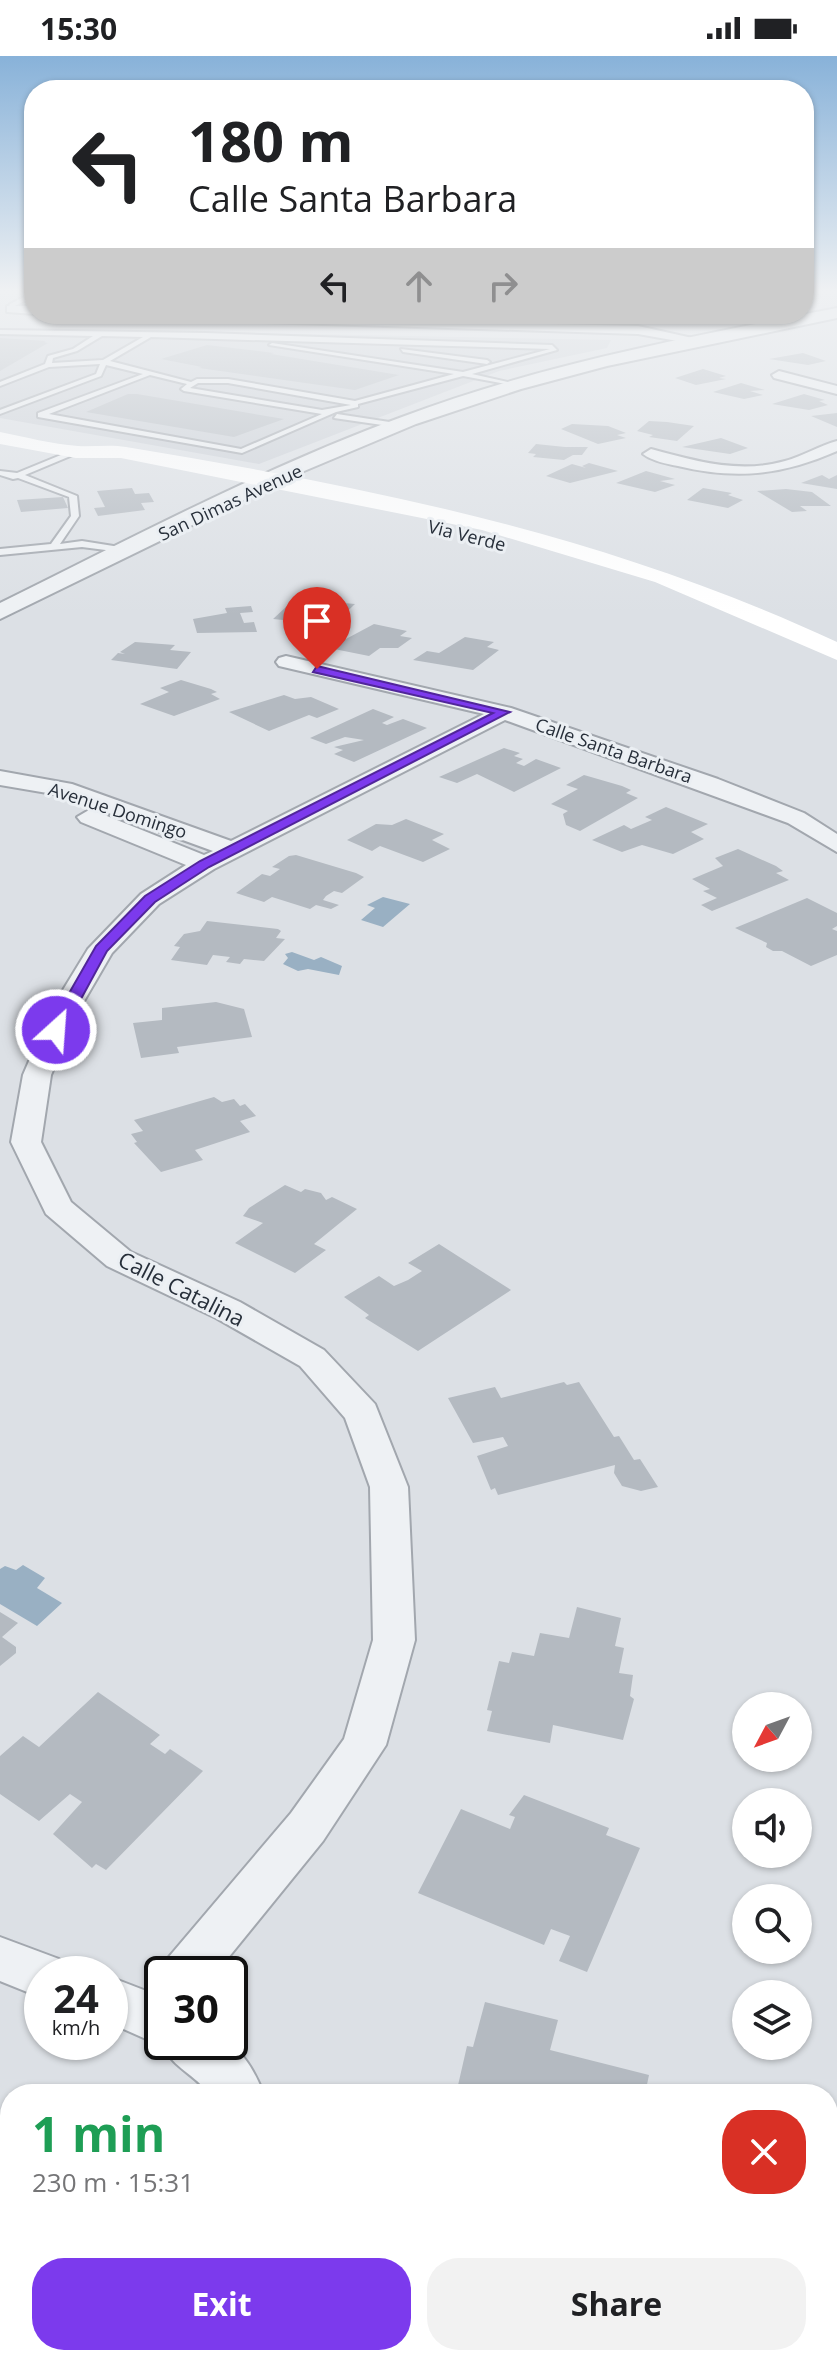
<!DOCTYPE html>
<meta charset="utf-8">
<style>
:root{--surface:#fff;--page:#f2f2f2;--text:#202124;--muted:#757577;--accent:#7c3aed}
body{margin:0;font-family:"Open Sans",sans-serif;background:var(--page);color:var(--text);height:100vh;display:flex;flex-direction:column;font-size:30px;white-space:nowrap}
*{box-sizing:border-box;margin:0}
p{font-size:26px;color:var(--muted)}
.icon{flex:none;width:44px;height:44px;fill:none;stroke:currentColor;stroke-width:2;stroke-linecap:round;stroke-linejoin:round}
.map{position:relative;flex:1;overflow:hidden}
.sheet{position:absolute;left:0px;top:2028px;width:838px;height:282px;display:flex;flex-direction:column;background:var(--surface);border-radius:32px 32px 0 0;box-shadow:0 2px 6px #0004}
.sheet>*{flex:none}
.banner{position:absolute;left:24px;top:24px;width:790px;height:244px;border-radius:32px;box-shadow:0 2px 6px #0004;background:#fff;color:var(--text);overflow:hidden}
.needle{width:52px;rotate:229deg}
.buttons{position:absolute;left:732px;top:1636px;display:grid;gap:16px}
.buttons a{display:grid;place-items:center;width:80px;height:80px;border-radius:50%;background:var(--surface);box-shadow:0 2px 6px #0004;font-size:40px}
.speed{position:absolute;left:24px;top:1900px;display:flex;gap:16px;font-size:40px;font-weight:700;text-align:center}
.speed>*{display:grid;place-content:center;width:104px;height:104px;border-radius:50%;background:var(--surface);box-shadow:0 2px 6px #0004;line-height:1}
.speed small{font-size:20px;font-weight:400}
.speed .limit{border:4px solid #111;border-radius:12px;background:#fff;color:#111}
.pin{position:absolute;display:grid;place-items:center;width:68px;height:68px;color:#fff;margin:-82px -34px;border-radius:50% 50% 50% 0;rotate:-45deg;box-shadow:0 0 8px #0007}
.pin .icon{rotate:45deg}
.me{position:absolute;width:88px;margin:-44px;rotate:26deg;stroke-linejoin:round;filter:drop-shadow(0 0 6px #0008)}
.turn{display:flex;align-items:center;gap:28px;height:168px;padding:0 32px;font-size:36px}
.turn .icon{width:104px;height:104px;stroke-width:2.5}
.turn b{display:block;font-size:56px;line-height:68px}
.lanes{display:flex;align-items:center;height:76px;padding:0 32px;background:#0003;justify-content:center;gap:40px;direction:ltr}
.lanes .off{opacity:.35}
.round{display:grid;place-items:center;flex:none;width:84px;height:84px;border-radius:32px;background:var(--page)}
.summary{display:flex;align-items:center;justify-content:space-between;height:136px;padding:0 32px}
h1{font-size:48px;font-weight:700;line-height:60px;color:#1e9e55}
.cta{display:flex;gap:16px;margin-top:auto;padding:16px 32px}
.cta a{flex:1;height:92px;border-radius:32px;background:var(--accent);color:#fff;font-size:32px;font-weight:700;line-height:92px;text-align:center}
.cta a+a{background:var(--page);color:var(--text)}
.status{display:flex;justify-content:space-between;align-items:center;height:56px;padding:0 40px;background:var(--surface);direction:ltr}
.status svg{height:22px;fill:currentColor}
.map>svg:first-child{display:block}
</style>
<div class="status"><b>15:30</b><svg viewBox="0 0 49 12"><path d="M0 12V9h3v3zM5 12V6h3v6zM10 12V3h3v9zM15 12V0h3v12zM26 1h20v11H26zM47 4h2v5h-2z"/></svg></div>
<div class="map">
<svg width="837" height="2309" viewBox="0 0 837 2309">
<rect width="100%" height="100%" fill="#dce0e5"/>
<path fill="#cacfd6" d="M 0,272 L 611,284 L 607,292 L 499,315 L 259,408 L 0,362 Z"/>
<path fill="#99b0c3" d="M 383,841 L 410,848 L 383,871 L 361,864 L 375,852 L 367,849 Z
M 292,896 L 314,904 L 321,901 L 342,910 L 339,919 L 308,913 L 298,915 L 283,908 L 288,902 L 285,898 Z
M 23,1509 L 45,1522 L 37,1532 L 62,1547 L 37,1570 L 0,1548 L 0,1513 L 5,1510 L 16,1514 Z"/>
<path fill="#b4bac1" d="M 425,258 L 473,258 L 453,265 L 419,262 Z
M 500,258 L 539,258 L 551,260 L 527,268 L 492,266 Z
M 0,282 L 46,285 L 44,286 L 48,287 L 0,315 Z
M 207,289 L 274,297 L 271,298 L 399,319 L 355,334 L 199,312 L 202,311 L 161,303 Z
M 803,297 L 826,305 L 808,309 L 769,303 Z
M 703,313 L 726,320 L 719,322 L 726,323 L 696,329 L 675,322 Z
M 741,327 L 765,334 L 750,335 L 763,339 L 744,343 L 713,336 Z
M 128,338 L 137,338 L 284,363 L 234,381 L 86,356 Z
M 804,338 L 825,344 L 819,345 L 828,349 L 809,354 L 772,348 Z
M 837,357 L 837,371 L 811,360 Z
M 649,365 L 667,366 L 694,370 L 677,385 L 649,381 L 653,379 L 637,375 Z
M 572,368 L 608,370 L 626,377 L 617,379 L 626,382 L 598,388 L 561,373 Z
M 721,382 L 748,392 L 730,398 L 682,391 Z
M 536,388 L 565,391 L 588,391 L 582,399 L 573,399 L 564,404 L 533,401 L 536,398 L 528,397 Z
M 589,407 L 618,415 L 570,427 L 546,420 L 572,408 L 586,412 L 582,410 Z
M 646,415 L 675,423 L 660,425 L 675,429 L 655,436 L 616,427 Z
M 822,419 L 829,423 L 837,419 L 837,433 L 801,427 Z
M 132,432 L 135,438 L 149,437 L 154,446 L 141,447 L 145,454 L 98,460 L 94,452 L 105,451 L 97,435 Z
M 703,432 L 732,437 L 728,439 L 743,444 L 728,452 L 687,444 Z
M 786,433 L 812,436 L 831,450 L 800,450 L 807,455 L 792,456 L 757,435 Z
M 63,441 L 68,452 L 21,456 L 17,444 Z
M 300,538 L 327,541 L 322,545 L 355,548 L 333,569 L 273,563 Z
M 251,550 L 253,556 L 240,557 L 244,567 L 254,566 L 257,576 L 197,577 L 193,563 L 227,557 L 225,552 Z
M 374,568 L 407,575 L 400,580 L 412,582 L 398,592 L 380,592 L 369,600 L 329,592 Z
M 465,581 L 494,586 L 487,591 L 499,594 L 473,614 L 413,604 L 427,595 L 439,597 Z
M 135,586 L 175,589 L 170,594 L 191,596 L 177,613 L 111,604 L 118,597 L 125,598 L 120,596 Z
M 181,624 L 211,633 L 217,636 L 211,638 L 220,643 L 174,660 L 140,648 L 169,636 L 160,632 Z
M 284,639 L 295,643 L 311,641 L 339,653 L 317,662 L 309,659 L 269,675 L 229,656 Z
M 373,653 L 394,661 L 382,667 L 387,669 L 403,663 L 427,672 L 354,706 L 334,698 L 343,694 L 334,691 L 364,684 L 345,681 L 326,688 L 310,682 Z
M 504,692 L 520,697 L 514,700 L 523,703 L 516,707 L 524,710 L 536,703 L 561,712 L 514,736 L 477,718 L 457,727 L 439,721 Z
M 584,719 L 622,730 L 631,734 L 626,737 L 638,742 L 580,775 L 566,769 L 563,758 L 568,755 L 551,748 L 578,733 L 566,729 Z
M 666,751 L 708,768 L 691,776 L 704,783 L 673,798 L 642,789 L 622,796 L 592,784 L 624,769 L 631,773 L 652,764 L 645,761 Z
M 406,763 L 444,778 L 432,784 L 450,793 L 423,806 L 380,790 L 372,795 L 347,784 L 376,768 L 392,769 Z
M 738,793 L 776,810 L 783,815 L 776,817 L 789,824 L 712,855 L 701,849 L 717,842 L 703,835 L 710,833 L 692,823 L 723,810 L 715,802 Z
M 296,799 L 356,817 L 364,821 L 342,837 L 334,835 L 326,840 L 323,844 L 339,849 L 331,853 L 316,849 L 310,853 L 272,841 L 264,846 L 236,837 L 262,818 L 270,820 L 280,813 L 272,811 L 289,800 Z
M 807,842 L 837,857 L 837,870 L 832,873 L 837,875 L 837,899 L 811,910 L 782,895 L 773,895 L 766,891 L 767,887 L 735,872 Z
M 207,865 L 278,873 L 281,875 L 276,882 L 285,883 L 264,905 L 244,903 L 240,908 L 226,906 L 230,901 L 213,899 L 207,909 L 171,904 L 180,891 L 174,890 L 184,878 L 200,875 Z
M 216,946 L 244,953 L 252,981 L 177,991 L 179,997 L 141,1002 L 133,967 L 162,964 L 162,952 Z
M 214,1041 L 222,1046 L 234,1043 L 240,1050 L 245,1048 L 256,1060 L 240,1065 L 250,1076 L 195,1094 L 203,1104 L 161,1116 L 134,1087 L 137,1086 L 131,1078 L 143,1075 L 134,1064 Z
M 285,1129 L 301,1136 L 305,1133 L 321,1137 L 326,1144 L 332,1141 L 357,1153 L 314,1188 L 326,1194 L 295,1217 L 235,1187 L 263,1167 L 243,1160 L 249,1152 Z
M 439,1188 L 511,1234 L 418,1295 L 365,1262 L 369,1259 L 344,1241 L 379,1220 L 394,1230 L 408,1224 L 422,1215 L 408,1207 Z
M 564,1326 L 567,1329 L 579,1326 L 614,1381 L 619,1380 L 634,1404 L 640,1403 L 658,1431 L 641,1435 L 622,1430 L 614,1417 L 615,1409 L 498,1439 L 495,1432 L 491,1434 L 477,1400 L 508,1390 L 503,1381 L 473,1387 L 448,1342 L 495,1331 L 501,1342 Z
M 577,1551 L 621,1562 L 615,1590 L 624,1592 L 619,1617 L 633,1619 L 630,1640 L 634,1643 L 623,1684 L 553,1669 L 550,1687 L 487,1675 L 492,1655 L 487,1654 L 499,1605 L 509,1607 L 512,1596 L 534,1600 L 540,1577 L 569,1582 Z
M 0,1556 L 18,1567 L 2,1581 L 16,1591 L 16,1597 L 0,1610 Z
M 98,1636 L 160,1679 L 150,1688 L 165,1698 L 170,1693 L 203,1715 L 106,1814 L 96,1808 L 92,1812 L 53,1778 L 82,1746 L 70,1738 L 39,1765 L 0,1738 L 0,1700 L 23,1680 L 39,1691 Z
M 524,1739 L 609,1772 L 606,1779 L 640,1792 L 587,1916 L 559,1905 L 570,1880 L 551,1873 L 544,1889 L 418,1837 L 461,1753 L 510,1773 L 515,1761 L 509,1759 Z
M 485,1946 L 558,1964 L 550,1994 L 649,2019 L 645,2038 L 456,2038 L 467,1990 L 473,1991 Z
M 10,2146 L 10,2174 L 0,2167 L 0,2160 Z
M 10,2202 L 10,2291 L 0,2284 L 0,2216 Z
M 15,2300 L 161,2300 L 166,2304 L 163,2309 L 70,2309 L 60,2301 L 54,2309 L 23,2309 Z
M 549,2300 L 629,2300 L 629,2309 L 548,2309 Z"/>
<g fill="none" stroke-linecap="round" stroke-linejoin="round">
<g stroke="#a2a7ae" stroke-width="4">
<path id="service" d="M 34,236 L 34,240 L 15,250 L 13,254 L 8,253 L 10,248 Z
M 0,274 L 205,277 L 552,289 L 557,294 L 472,318 L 517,328 L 517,330 L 463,320 L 358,348 L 358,351 L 336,356 L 242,397 L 38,361 L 38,357 L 143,318 L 106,309 L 101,320 L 0,358 L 0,354 L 96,318 L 100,308 L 49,311 L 0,330 L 0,326 L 45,308 L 48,300 L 73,293 L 93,280 L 0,278 ZM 102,280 L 143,281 L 103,304 L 52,307 L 53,302 L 77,295 ZM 151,281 L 550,293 L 463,316 L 272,287 L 269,289 L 454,318 L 355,345 L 228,323 L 197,323 L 191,326 L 110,305 ZM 150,319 L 187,328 L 181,333 L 184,335 L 322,358 L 241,393 L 49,358 ZM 198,327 L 228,327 L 351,349 L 322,354 L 190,332 Z
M 401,293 L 487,304 L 490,306 L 487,308 L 403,296 Z
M 337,358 L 396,367 L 400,369 L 396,371 L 334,362 Z
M 73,394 L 80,396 L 25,419 L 77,440 L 79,460 L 60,488 L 82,485 L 126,492 L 130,495 L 129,497 L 82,491 L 0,499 L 0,493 L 51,488 L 71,460 L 69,441 L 18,422 L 13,423 L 0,419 L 0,415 L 17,417 Z"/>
</g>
<g stroke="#a2a7ae" stroke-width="4">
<path id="minor" d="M 7,250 L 34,250 L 34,258 L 7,256 Z
M 128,258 L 638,270 L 706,285 L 700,289 L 638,278 L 134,262 Z
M 779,315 L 837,330 L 837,338 L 774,322 L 772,319 Z
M 837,385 L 837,395 C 783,419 736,424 678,410 C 667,408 652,405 643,398 L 651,393 C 696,405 739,418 785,405 C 803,400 819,390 837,385 Z
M 286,600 L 511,652 L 718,723 L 804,757 L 837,778 L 837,796 L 788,767 L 505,664 L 214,813 L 159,848 L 112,897 L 80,952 L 51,1019 L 41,1086 L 71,1146 L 131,1196 L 240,1246 L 324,1294 L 375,1348 L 408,1431 L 415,1584 L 386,1689 L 323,1785 L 215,1918 L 162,1918 L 162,1921 L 161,1918 L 168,1902 L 291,1757 L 344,1683 L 373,1584 L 370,1431 L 345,1362 L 300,1310 L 216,1262 L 107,1210 L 46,1158 L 11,1086 L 23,1019 L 52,952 L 88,893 L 141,838 L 186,809 L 81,766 L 77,761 L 89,754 L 97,756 L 204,799 L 213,795 L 59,739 L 0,729 L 0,715 L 72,728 L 231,785 L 484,658 L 279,610 L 276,606 L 279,602 Z
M 0,1881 L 59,1903 L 66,1918 L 42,1918 L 42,1942 L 0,1925 Z
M 110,1921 L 162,1941 L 162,1986 C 223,1986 237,1975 264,2038 L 209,2038 C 196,2019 173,2012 164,1991 L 110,1967 Z
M 316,2300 L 374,2300 L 376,2309 L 318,2309 Z"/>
</g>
<g stroke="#a2a7ae" stroke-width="4">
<path id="tertiary" d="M 837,252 L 837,262 L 607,310 L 521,333 L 416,368 L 297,418 L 0,563 L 0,547 C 132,482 263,412 402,361 C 542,308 690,281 837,252 Z"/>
</g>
<use href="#service" fill="#eef1f4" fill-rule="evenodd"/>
<use href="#minor" fill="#eef1f4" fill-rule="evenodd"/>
<use href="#tertiary" fill="#eef1f4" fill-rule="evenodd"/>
<path fill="#fff" fill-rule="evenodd" d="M 0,376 C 25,381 52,388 78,390 C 94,391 110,388 126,391 C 375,432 607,479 837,586 L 837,604 L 655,526 L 482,474 L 121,402 L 76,402 L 0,388 Z"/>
</g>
<linearGradient id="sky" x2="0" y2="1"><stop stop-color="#88b2d9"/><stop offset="0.42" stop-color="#eff1f3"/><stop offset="1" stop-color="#eff1f3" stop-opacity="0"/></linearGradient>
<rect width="837" height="559" fill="url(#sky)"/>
<path fill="#7c3aed" stroke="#51269a" stroke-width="2" d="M 317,610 L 510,656 L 209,811 L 155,846 L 107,895 L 62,978 L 51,978 L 48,974 L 96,890 L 145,840 L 200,805 L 493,657 L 313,616 Z"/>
<g text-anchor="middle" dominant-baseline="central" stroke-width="6" stroke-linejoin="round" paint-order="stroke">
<g font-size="18" fill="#272f3a" stroke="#ebeff3">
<text transform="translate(230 446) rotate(-25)">San Dimas Avenue</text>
<text transform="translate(467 479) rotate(14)">Via Verde</text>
<text transform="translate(614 694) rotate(19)">Calle Santa Barbara</text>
<text transform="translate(118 754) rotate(18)">Avenue Domingo</text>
</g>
<g font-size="22" fill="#272f3a" stroke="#ebeff3">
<text transform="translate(182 1232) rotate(27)">Calle Catalina</text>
</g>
</g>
</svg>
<div class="buttons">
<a><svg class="needle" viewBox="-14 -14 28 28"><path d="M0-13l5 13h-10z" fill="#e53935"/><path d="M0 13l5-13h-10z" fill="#757577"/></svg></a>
<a><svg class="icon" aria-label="sound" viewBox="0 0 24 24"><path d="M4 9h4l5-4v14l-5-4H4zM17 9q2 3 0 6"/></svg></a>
<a><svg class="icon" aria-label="search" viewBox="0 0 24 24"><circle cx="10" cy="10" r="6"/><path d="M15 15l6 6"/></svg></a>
<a><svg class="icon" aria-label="layers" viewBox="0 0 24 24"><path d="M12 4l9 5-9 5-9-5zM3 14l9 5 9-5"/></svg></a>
</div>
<div class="speed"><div>24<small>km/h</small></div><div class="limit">30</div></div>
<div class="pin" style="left:317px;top:613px;background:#d93025"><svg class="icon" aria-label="arrive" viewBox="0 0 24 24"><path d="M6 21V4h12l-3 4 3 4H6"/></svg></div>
<svg class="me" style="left:56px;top:974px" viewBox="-20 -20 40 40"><circle r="17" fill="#7c3aed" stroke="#fff" stroke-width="3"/><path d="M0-11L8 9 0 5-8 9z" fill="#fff"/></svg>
<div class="banner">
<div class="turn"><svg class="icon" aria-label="left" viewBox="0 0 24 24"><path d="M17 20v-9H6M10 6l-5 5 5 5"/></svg><div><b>180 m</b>Calle Santa Barbara</div></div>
<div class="lanes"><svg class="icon" aria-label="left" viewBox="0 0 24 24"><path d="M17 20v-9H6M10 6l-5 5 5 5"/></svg><svg class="icon off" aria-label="ahead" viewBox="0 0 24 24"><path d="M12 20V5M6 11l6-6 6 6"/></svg><svg class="icon off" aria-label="right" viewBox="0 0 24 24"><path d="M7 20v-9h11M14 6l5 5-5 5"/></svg></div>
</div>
<section class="sheet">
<div class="summary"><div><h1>1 min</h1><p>230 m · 15:31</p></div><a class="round" style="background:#d93025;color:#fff"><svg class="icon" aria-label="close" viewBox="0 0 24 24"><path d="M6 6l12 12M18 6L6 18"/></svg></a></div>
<div class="cta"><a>Exit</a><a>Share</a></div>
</section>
</div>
